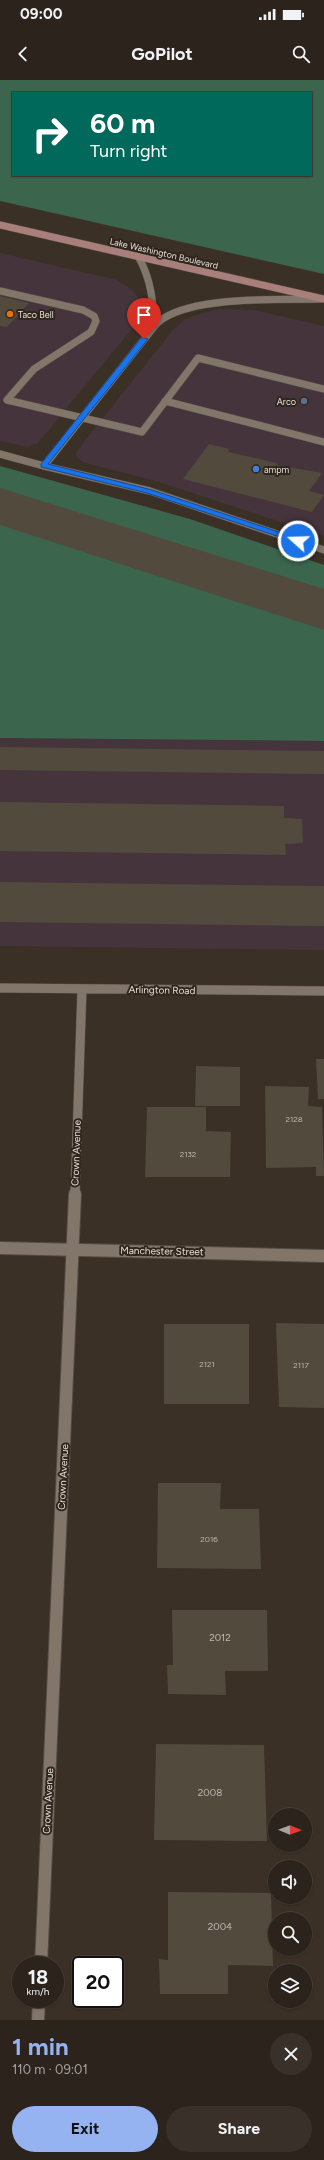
<!DOCTYPE html>
<meta charset="utf-8">
<style>
:root{--surface:#2c241c;--page:#383029;--text:#f1f3f6;--muted:#a6a4a3;--line:#48413b;--accent:#95b2f1}
body{margin:0;font-family:Figtree,sans-serif;background:var(--page);color:var(--text);height:100vh;display:flex;flex-direction:column;font-size:15px;white-space:nowrap}
*{box-sizing:border-box;margin:0}
p{font-size:13px;color:var(--muted)}
.icon{flex:none;width:22px;height:22px;fill:none;stroke:currentColor;stroke-width:2;stroke-linecap:round;stroke-linejoin:round}
.map{position:relative;height:1940px;overflow:hidden}
.drawer{display:flex;flex-direction:column;background:var(--surface);flex:1}
.drawer>*{flex:none}
.banner{position:absolute;left:12px;top:12px;width:300px;height:84px;border-radius:0px;box-shadow:0 1px 3px #0004,0 0 0 1px var(--line);background:#00695c;color:#fff;overflow:hidden}
.needle{width:26px;rotate:91deg}
.buttons{position:absolute;left:268px;top:1728px;display:grid;gap:8px}
.buttons a{display:grid;place-items:center;width:44px;height:44px;border-radius:50%;background:var(--surface);box-shadow:0 1px 3px #0004,0 0 0 1px var(--line);font-size:20px}
.speed{position:absolute;left:12px;top:1876px;display:flex;gap:8px;font-size:20px;font-weight:700;text-align:center}
.speed>*{display:grid;place-content:center;width:52px;height:52px;border-radius:50%;background:var(--surface);box-shadow:0 1px 3px #0004,0 0 0 1px var(--line);line-height:1}
.speed small{font-size:10px;font-weight:400}
.speed .limit{border:2px solid #111;border-radius:6px;background:#fff;color:#111}
.pin{position:absolute;display:grid;place-items:center;width:34px;height:34px;color:#fff;margin:-41px -17px;border-radius:50% 50% 50% 0;rotate:-45deg;box-shadow:0 0 4px #0007}
.pin .icon{rotate:45deg}
.me{position:absolute;width:44px;margin:-22px;rotate:290deg;stroke-linejoin:round;filter:drop-shadow(0 0 3px #0008)}
.turn{display:flex;align-items:center;gap:14px;height:84px;padding:0 12px;font-size:18px}
.turn .icon{width:52px;height:52px;stroke-width:2.5}
.turn b{display:block;font-size:28px;line-height:34px}
.round{display:grid;place-items:center;flex:none;width:42px;height:42px;border-radius:21px;background:var(--page)}
.summary{display:flex;align-items:center;justify-content:space-between;height:68px;padding:0 12px}
h1{font-size:24px;font-weight:700;line-height:30px;color:var(--accent)}
.button{display:flex;gap:8px;margin-top:auto;padding:8px 12px}
.button a{flex:1;height:46px;border-radius:24px;background:var(--accent);color:#111;font-size:16px;font-weight:700;line-height:46px;text-align:center}
.button a+a{background:var(--page);color:var(--text)}
.status{display:flex;justify-content:space-between;align-items:center;height:28px;padding:0 20px;background:var(--surface);direction:ltr}
.status svg{height:11px;fill:currentColor}
header{display:flex;justify-content:space-between;align-items:center;height:52px;padding:0 12px;background:var(--surface);font-size:18px;font-weight:700}
.map>svg:first-child{display:block}
</style>
<div class="status"><b>09:00</b><svg viewBox="0 0 49 12"><path d="M0 12V9h3v3zM5 12V6h3v6zM10 12V3h3v9zM15 12V0h3v12zM26 1h20v11H26zM47 4h2v5h-2z"/></svg></div>
<header><svg class="icon" aria-label="back" viewBox="0 0 24 24"><path d="M15 5l-7 7 7 7"/></svg>GoPilot<svg class="icon" aria-label="search" viewBox="0 0 24 24"><circle cx="10" cy="10" r="6"/><path d="M15 15l6 6"/></svg></header>
<div class="map">
<svg width="324" height="1940" viewBox="0 0 324 1940">
<rect width="100%" height="100%" fill="#3a3026"/>
<path fill="#46343c" d="M 0,173 L 117,200 L 133,210 L 142,223 L 140,237 L 136,244 L 38,363 L 28,367 L 0,361 Z
M 219,229 L 254,230 L 324,246 L 324,456 L 149,399 L 82,382 L 77,377 L 76,372 L 172,251 L 184,240 L 193,236 Z
M 0,658 L 324,661 L 324,870 L 0,866 Z"/>
<path fill="#3c654e" fill-rule="evenodd" d="M 0,0 L 324,0 L 324,194 L 0,121 ZM 13,13 L 311,13 L 311,95 L 13,95 Z
M 0,386 L 190,439 L 324,485 L 324,661 L 0,658 Z"/>
<path fill="#514a3d" d="M 0,216 L 29,223 L 7,247 L 0,246 Z
M 209,364 L 229,369 L 228,372 L 277,383 L 276,385 L 322,393 L 309,411 L 324,415 L 312,432 L 183,399 Z
M 0,408 L 324,509 L 324,550 L 0,445 Z
M 0,667 L 324,671 L 324,694 L 0,690 Z
M 0,722 L 284,726 L 284,738 L 302,739 L 303,763 L 285,764 L 286,775 L 0,771 Z
M 0,802 L 324,806 L 324,846 L 0,842 Z
M 316,979 L 324,979 L 324,1019 L 318,1019 Z
M 196,986 L 240,987 L 240,1026 L 195,1026 Z
M 265,1006 L 309,1007 L 308,1026 L 322,1027 L 324,1096 L 316,1096 L 316,1087 L 266,1088 Z
M 147,1027 L 206,1027 L 206,1051 L 231,1052 L 230,1097 L 145,1097 Z
M 276,1243 L 324,1244 L 324,1328 L 279,1327 Z
M 164,1244 L 249,1244 L 249,1324 L 164,1324 Z
M 158,1403 L 221,1403 L 220,1429 L 259,1429 L 261,1489 L 157,1488 Z
M 172,1530 L 267,1530 L 268,1591 L 225,1591 L 226,1615 L 168,1614 L 167,1585 L 173,1585 Z
M 156,1664 L 264,1665 L 267,1761 L 154,1760 Z
M 168,1812 L 271,1813 L 273,1886 L 228,1885 L 228,1914 L 160,1914 L 159,1879 L 168,1880 Z"/>
<g fill="none" stroke-linecap="round" stroke-linejoin="round">
<g stroke="#544c44" stroke-width="8">
<path id="lane" d="M 138,176 C 151,199 154,222 153,248
M 0,211 L 83,230 L 94,236 L 96,241 L 91,252 L 34,289 L 7,320 L 142,352 L 198,278 L 324,309
M 165,321 L 324,362
M 0,374 L 44,386 L 153,248 C 156,244 160,240 164,238 C 200,216 279,220 321,219
M 44,386 L 150,411 L 324,470"/>
</g>
<g stroke="#544c44" stroke-width="10">
<path id="street-far1" d="M 0,908 L 324,911
M 75,1115 L 82,909"/>
</g>
<g stroke="#544c44" stroke-width="14">
<path id="street" d="M 0,1168 L 324,1176
M 41,1885 L 75,1114
M 38,1940 L 39,1919"/>
</g>
<g stroke="#544c44" stroke-width="8">
<path id="secondary" d="M 0,145 L 324,219"/>
</g>
<use href="#lane" stroke="#82766b" stroke-width="7"/>
<use href="#street-far1" stroke="#82766b" stroke-width="9"/>
<use href="#street" stroke="#82766b" stroke-width="12"/>
<use href="#secondary" stroke="#a87f7b" stroke-width="7"/>
</g>
<path fill="#1a73e8" stroke="#114b97" d="M 142,257 L 148,259 L 48,384 L 152,410 L 300,459 L 300,462 L 295,462 L 147,413 L 41,387 L 41,384 Z"/>
<circle fill="#e8710a" stroke="#30261d" stroke-width="1.5" cx="10" cy="234" r="4"/>
<circle fill="#5c6f8a" stroke="#30261d" stroke-width="1.5" cx="304" cy="321" r="4"/>
<circle fill="#3f7fe0" stroke="#30261d" stroke-width="1.5" cx="256" cy="389" r="4"/>
<g text-anchor="middle" dominant-baseline="central" stroke-width="4" stroke-linejoin="round" paint-order="stroke">
<g font-size="8" fill="#c1bab2">
<text x="294" y="1039">2128</text>
<text x="188" y="1074">2132</text>
<text x="207" y="1284">2121</text>
<text x="301" y="1285">2117</text>
<text x="209" y="1459">2016</text>
</g>
<g font-size="9" fill="#e6e0d9" stroke="#30261d">
<text transform="translate(164 173) rotate(13)">Lake Washington Boulevard</text>
</g>
<g font-size="9" fill="#e6e0d9" stroke="#30261d" text-anchor="start">
<text x="18" y="234">Taco Bell</text>
<text x="296" y="321" text-anchor="end">Arco</text>
<text x="264" y="389">ampm</text>
</g>
<g font-size="10" fill="#e6e0d9" stroke="#30261d">
<text transform="translate(162 910) rotate(1)">Arlington Road</text>
<text transform="translate(76 1073) rotate(-88)">Crown Avenue</text>
<text transform="translate(162 1171) rotate(1)">Manchester Street</text>
<text transform="translate(63 1397) rotate(-87)">Crown Avenue</text>
<text transform="translate(48 1721) rotate(-87)">Crown Avenue</text>
</g>
<g font-size="10" fill="#c1bab2">
<text x="220" y="1557">2012</text>
<text x="210" y="1712">2008</text>
<text x="220" y="1846">2004</text>
</g>
</g>
</svg>
<div class="buttons">
<a><svg class="needle" viewBox="-14 -14 28 28"><path d="M0-13l5 13h-10z" fill="#e53935"/><path d="M0 13l5-13h-10z" fill="#a6a4a3"/></svg></a>
<a><svg class="icon" aria-label="sound" viewBox="0 0 24 24"><path d="M4 9h4l5-4v14l-5-4H4zM17 9q2 3 0 6"/></svg></a>
<a><svg class="icon" aria-label="search" viewBox="0 0 24 24"><circle cx="10" cy="10" r="6"/><path d="M15 15l6 6"/></svg></a>
<a><svg class="icon" aria-label="layers" viewBox="0 0 24 24"><path d="M12 4l9 5-9 5-9-5zM3 14l9 5 9-5"/></svg></a>
</div>
<div class="speed"><div>18<small>km/h</small></div><div class="limit">20</div></div>
<div class="pin" style="left:144px;top:259px;background:#d93025"><svg class="icon" aria-label="arrive" viewBox="0 0 24 24"><path d="M6 21V4h12l-3 4 3 4H6"/></svg></div>
<svg class="me" style="left:298px;top:461px" viewBox="-20 -20 40 40"><circle r="17" fill="#1a73e8" stroke="#fff" stroke-width="3"/><path d="M0-11L8 9 0 5-8 9z" fill="#fff"/></svg>
<div class="banner">
<div class="turn"><svg class="icon" aria-label="right" viewBox="0 0 24 24"><path d="M7 20v-9h11M14 6l5 5-5 5"/></svg><div><b>60 m</b>Turn right</div></div>
</div>
</div>
<section class="drawer">
<div class="summary"><div><h1>1 min</h1><p>110 m · 09:01</p></div><a class="round"><svg class="icon" aria-label="close" viewBox="0 0 24 24"><path d="M6 6l12 12M18 6L6 18"/></svg></a></div>
<div class="button"><a>Exit</a><a>Share</a></div>
</section>
